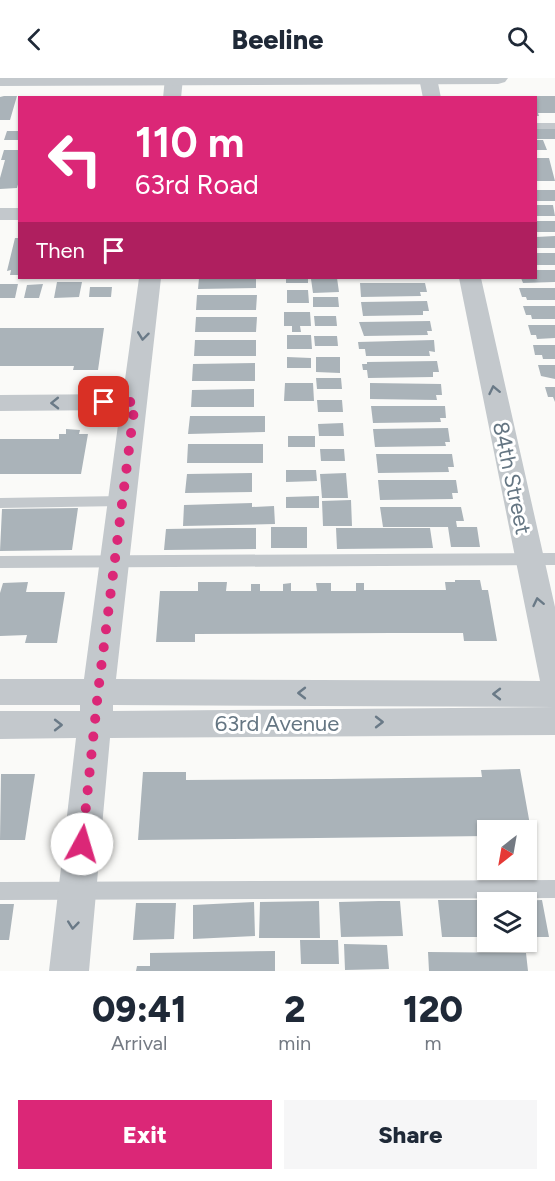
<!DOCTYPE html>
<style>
:root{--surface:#fff;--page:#f6f6f7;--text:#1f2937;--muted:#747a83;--accent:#db2777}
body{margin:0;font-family:Figtree,sans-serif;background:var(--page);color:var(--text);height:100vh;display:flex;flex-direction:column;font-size:22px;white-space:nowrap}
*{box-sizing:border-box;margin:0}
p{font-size:20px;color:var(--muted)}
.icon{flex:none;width:33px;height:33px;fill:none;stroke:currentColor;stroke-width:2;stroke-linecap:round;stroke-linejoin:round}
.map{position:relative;height:893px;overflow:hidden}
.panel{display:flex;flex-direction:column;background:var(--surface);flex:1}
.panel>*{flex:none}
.top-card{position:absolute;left:18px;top:18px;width:519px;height:183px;border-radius:0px;box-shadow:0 2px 4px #0004;background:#db2777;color:#fff;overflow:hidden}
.needle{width:39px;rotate:211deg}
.controls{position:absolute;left:477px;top:742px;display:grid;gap:12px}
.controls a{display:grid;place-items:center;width:60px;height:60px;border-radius:0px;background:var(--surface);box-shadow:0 2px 4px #0004;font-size:30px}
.pin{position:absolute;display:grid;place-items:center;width:51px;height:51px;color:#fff;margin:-26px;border-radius:12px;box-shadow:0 3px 9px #0006}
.me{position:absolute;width:66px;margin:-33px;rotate:6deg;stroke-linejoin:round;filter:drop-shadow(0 0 4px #0008)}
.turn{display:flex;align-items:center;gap:21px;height:126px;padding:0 18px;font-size:27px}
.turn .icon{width:78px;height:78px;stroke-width:2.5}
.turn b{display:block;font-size:42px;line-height:51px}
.then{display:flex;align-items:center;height:57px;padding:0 18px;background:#0003;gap:12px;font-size:22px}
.eta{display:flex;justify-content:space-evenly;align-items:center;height:102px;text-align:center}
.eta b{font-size:36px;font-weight:800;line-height:42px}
.cta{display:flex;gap:12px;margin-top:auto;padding:12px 18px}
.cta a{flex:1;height:69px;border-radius:0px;background:var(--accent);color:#fff;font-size:24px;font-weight:800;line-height:69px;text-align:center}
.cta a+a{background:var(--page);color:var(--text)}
header{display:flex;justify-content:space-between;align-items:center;height:78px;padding:0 18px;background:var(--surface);font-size:27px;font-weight:800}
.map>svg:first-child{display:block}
</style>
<header><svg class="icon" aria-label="back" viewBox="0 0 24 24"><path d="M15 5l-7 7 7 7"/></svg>Beeline<svg class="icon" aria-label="search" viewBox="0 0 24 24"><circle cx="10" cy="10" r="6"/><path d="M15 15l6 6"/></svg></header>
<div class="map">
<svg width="555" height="893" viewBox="0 0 555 893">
<rect width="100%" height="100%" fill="#fafaf8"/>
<path fill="#aab3b9" d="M 4,18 L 17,18 L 10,42 L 0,42 L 0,19 Z
M 536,18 L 555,18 L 555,35 L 538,35 L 539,38 L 536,38 Z
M 536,51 L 555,51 L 555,61 L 536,61 Z
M 7,53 L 20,53 L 20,62 L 4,62 Z
M 536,62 L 543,62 L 547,72 L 536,72 Z
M 4,72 L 20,72 L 20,99 L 17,110 L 0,111 L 0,100 L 5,82 L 1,82 Z
M 536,80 L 549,80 L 555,103 L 536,103 Z
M 536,112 L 555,112 L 555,123 L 536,123 Z
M 536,127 L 553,127 L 555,138 L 536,138 Z
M 536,143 L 555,143 L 555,154 L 536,154 Z
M 555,158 L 555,170 L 536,170 L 536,159 Z
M 15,160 L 20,160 L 20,197 L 10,197 L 11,192 L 7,193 Z
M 536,175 L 555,175 L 555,187 L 536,187 Z
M 536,192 L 555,192 L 555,204 L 523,205 L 521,200 L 536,200 Z
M 199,200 L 256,200 L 256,210 L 198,211 Z
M 286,200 L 308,200 L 308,205 L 286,205 Z
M 337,200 L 339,214 L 313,215 L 311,201 Z
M 57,204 L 82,204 L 79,219 L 54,220 Z
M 360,205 L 425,205 L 427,214 L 420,214 L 421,218 L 361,219 Z
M 0,206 L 18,206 L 15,220 L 0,220 Z
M 43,206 L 39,220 L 24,220 L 27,207 Z
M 90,209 L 112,209 L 111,219 L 89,219 Z
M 519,210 L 555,210 L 555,222 L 527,222 L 526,219 L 522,219 Z
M 287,212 L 308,212 L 309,225 L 287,225 Z
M 197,217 L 257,217 L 256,232 L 196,232 Z
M 313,219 L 338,219 L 339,229 L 313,229 Z
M 427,223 L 429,233 L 423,233 L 423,237 L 363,238 L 361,224 Z
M 523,228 L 555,228 L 555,241 L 532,241 L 531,237 L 526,237 Z
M 284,234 L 310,234 L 311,248 L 300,248 L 301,254 L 292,254 L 292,248 L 284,248 Z
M 314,238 L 336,238 L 337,248 L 315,248 Z
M 196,239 L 257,239 L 256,254 L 195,254 Z
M 430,243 L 432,253 L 427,253 L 428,257 L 364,258 L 359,244 Z
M 528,247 L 555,247 L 555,260 L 537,261 L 536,257 L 531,257 Z
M 0,250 L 104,250 L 98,292 L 73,292 L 74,288 L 0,288 Z
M 287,257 L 311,257 L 312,271 L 287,271 Z
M 314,258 L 337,258 L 338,268 L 315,268 Z
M 195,262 L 256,262 L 256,278 L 194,278 Z
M 434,262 L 435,274 L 429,273 L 430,278 L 366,278 L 365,271 L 359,271 L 358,264 Z
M 533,267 L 555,267 L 555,281 L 543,281 L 542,277 L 535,277 Z
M 287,279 L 311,280 L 311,290 L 287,290 Z
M 316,279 L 340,279 L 340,295 L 316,294 Z
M 437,283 L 439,294 L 433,294 L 433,299 L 368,300 L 367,292 L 363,292 L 362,286 L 367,286 L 367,284 Z
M 255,285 L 255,303 L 192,303 L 193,286 Z
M 538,287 L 555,287 L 555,301 L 541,298 Z
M 316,300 L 341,300 L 342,311 L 317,311 Z
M 285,305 L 313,305 L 314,323 L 284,323 Z
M 370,305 L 441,306 L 442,317 L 436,317 L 437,322 L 370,321 Z
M 545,309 L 555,309 L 555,324 L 553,319 L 548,319 Z
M 254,311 L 254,329 L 191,329 L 192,312 Z
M 317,322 L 342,322 L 343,334 L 318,334 Z
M 371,328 L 445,328 L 446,340 L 440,340 L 441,344 L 373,345 Z
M 190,338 L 265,338 L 265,354 L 188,356 Z
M 343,345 L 344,358 L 319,358 L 318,346 Z
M 448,350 L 450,364 L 445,364 L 446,368 L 375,369 L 373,351 Z
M 66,351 L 80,352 L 79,356 L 88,356 L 81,396 L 0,396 L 0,361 L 59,361 L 59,356 L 66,356 Z
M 288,358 L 315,358 L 315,369 L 288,369 Z
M 188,366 L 263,366 L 263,385 L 187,385 Z
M 320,371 L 344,371 L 345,383 L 321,383 Z
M 376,376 L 452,376 L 454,389 L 448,389 L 449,394 L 378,395 Z
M 286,392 L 316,392 L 317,403 L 286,404 Z
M 252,395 L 252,414 L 185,415 L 187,396 Z
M 346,395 L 348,420 L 322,420 L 320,396 Z
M 378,402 L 456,402 L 458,415 L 452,415 L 453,421 L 380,422 Z
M 319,418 L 319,430 L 286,430 L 286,419 Z
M 351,422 L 352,448 L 323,448 L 322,423 Z
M 252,425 L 252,429 L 274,428 L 275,446 L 183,448 L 184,427 Z
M 380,429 L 461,429 L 464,443 L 456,443 L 457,449 L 477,449 L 480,469 L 451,469 L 448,449 L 383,449 Z
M 78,430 L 72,472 L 0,473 L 2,431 Z
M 271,449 L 307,449 L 307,470 L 271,470 Z
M 228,450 L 256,450 L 256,471 L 164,472 L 166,451 Z
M 336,450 L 430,450 L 433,470 L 337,471 Z
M 455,502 L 480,502 L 482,512 L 488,512 L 497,563 L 464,563 L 463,555 L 391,555 L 195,556 L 195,564 L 156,564 L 160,513 L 198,513 L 198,504 L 227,504 L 226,513 L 251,513 L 251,506 L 260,506 L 260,513 L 283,513 L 283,506 L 291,505 L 291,513 L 317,513 L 316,505 L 331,505 L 331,513 L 356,513 L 356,505 L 364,505 L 364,512 L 446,512 L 445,504 L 455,504 Z
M 28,504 L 26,514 L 65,514 L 57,565 L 25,565 L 27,557 L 0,558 L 0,515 L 3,505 Z
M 520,691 L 532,758 L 526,758 L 526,753 L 488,753 L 488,758 L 138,762 L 143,694 L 186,694 L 186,702 L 330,701 L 482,699 L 481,692 Z
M 1,696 L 35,696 L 25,762 L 0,762 Z
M 438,822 L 479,822 L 484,859 L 442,859 Z
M 542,822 L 549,859 L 526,859 L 526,825 L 517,825 L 517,823 Z
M 319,823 L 320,860 L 259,860 L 260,824 Z
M 379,823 L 400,823 L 403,858 L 341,859 L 339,824 Z
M 254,824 L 255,858 L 193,861 L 193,827 Z
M 136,825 L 176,825 L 174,861 L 133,862 Z
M 0,826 L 14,826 L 9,862 L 0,862 Z
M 300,862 L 338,862 L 339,886 L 301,886 Z
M 344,866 L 387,867 L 389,891 L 345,892 Z
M 275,873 L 275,893 L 136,893 L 137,888 L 150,888 L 150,875 Z
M 428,874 L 526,875 L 528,893 L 429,893 Z"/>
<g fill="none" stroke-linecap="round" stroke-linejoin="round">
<path fill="#c3c8cc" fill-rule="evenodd" d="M 536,45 L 555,45 L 555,51 L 536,51 Z
M 122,418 L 129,423 L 122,428 L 0,430 L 0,420 Z
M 555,475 L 555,487 L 0,490 L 0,478 Z
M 555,802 L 555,820 L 0,822 L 0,804 Z"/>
<path fill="#c3c8cc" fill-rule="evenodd" d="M 165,0 L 183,0 L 181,20 L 163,20 Z
M 419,0 L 437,0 L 441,20 L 423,20 Z
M 0,130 L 20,130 L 20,142 L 0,142 Z
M 139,200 L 161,200 L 116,601 L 540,603 L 459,200 L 481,200 L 555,529 L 555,629 L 113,627 L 113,633 L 555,629 L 555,657 L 110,660 L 89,893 L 49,893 L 76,660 L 0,661 L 0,633 L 80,633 L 80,627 L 0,627 L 0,601 L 84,601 L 120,332 L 0,333 L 0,317 L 123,316 Z"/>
<path fill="#c3c8cc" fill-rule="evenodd" d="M 0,0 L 508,0 L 505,4 L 498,6 L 0,8 Z"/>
</g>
<defs><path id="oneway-chevron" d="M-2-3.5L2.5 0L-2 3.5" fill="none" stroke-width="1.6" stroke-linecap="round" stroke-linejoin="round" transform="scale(1.5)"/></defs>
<g stroke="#6a7a87">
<use href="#oneway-chevron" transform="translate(143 258) rotate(97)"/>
<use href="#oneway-chevron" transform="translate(494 312) rotate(-102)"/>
<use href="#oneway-chevron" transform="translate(55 325) rotate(179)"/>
<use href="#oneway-chevron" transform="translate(538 524) rotate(-102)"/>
<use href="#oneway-chevron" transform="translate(302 615) rotate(-180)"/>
<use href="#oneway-chevron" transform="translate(497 616) rotate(-180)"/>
<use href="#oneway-chevron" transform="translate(379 644)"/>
<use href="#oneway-chevron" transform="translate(58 647)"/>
<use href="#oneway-chevron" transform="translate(73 847) rotate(96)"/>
</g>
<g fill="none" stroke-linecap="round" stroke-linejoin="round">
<path stroke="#db2777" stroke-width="10" stroke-dasharray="0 18" d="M 82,766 L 98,614 L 135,324 L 104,324"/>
</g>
<g text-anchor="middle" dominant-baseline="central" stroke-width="6" stroke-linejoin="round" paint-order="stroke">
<g font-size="22" fill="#657683" stroke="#fff">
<text transform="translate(512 400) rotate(78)">84th Street</text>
<text x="277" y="645">63rd Avenue</text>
</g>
</g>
</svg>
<div class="controls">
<a><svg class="needle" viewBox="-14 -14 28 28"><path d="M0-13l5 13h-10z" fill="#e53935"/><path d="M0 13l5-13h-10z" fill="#747a83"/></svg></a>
<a><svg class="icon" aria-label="layers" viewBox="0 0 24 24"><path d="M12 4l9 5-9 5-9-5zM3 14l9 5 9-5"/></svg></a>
</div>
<div class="pin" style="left:104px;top:324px;background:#d93025"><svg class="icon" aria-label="arrive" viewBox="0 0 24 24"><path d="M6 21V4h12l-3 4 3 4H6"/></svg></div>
<svg class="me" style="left:82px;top:766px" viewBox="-20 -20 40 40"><circle r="19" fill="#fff"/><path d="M0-13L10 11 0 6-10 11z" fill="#db2777"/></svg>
<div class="top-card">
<div class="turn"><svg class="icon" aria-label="left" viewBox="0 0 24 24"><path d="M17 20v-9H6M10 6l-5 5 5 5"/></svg><div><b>110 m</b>63rd Road</div></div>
<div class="then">Then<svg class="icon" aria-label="arrive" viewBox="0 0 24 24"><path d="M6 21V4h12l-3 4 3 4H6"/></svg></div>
</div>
</div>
<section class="panel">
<div class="eta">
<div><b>09:41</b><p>Arrival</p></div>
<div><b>2</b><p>min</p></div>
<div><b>120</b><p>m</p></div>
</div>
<div class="cta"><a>Exit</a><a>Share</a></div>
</section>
